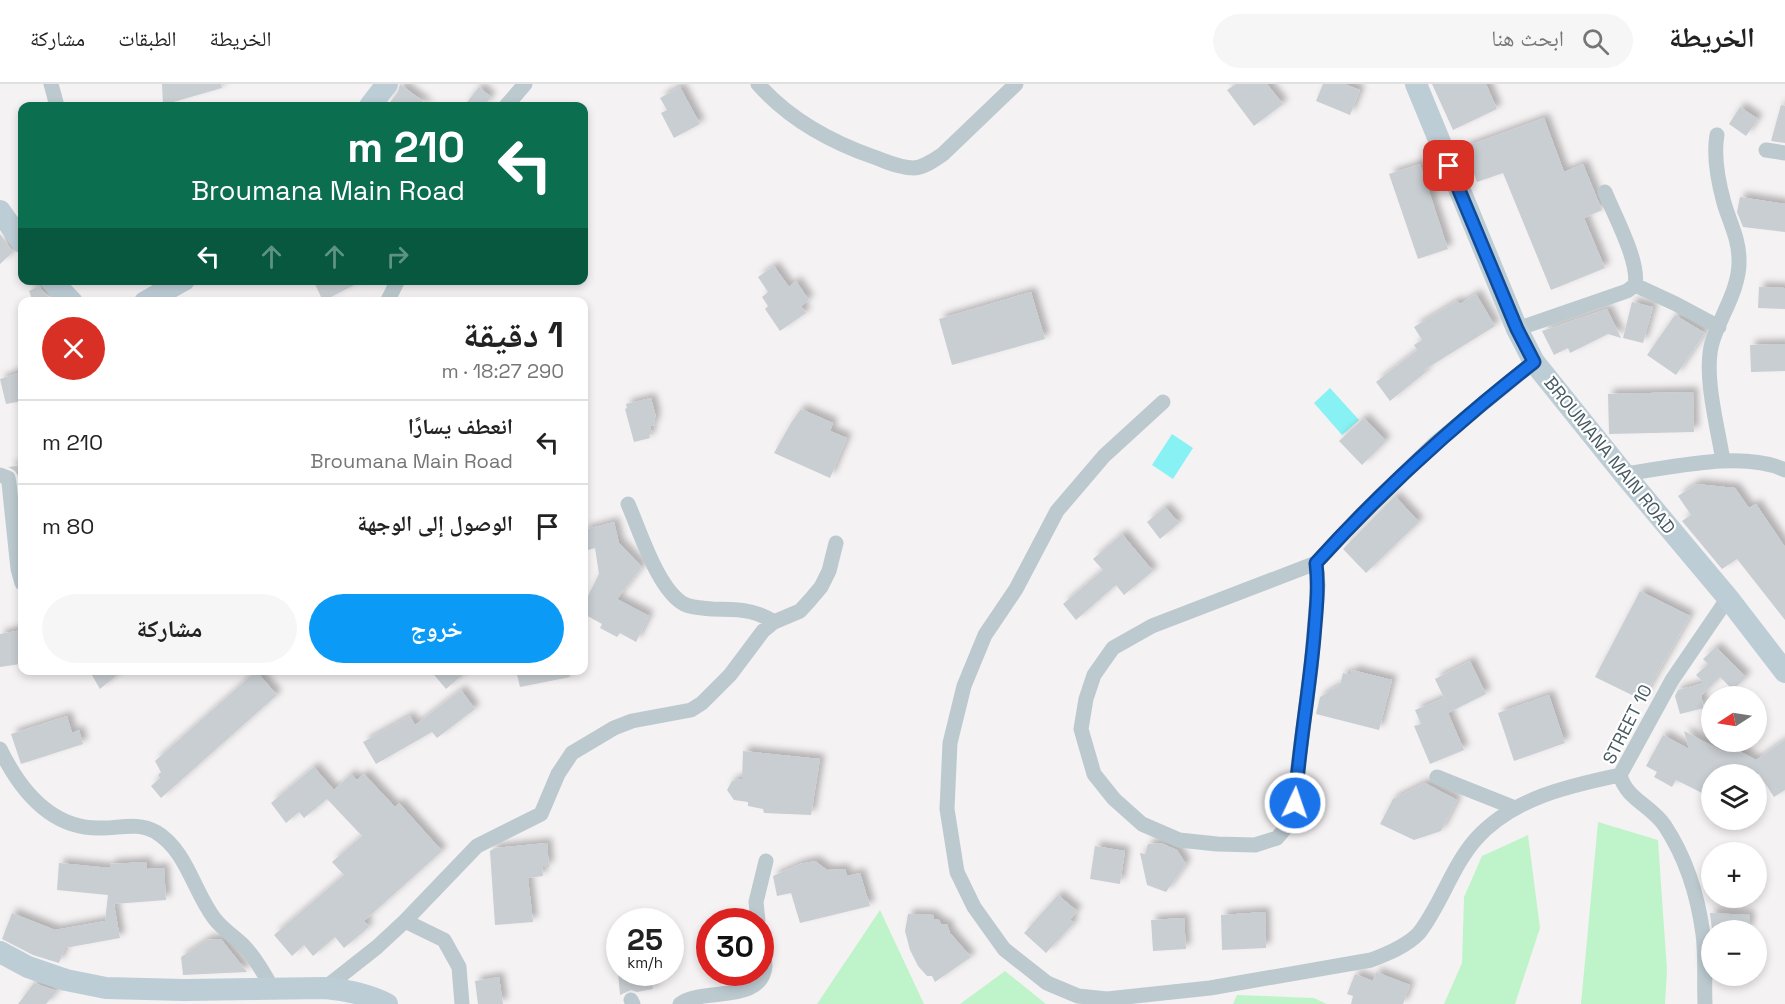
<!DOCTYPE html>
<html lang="ar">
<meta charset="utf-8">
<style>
:root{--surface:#fff;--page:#f6f6f6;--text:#222;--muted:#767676;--line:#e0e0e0;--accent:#0b9af6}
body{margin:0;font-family:"Space Grotesk","Noto Naskh Arabic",sans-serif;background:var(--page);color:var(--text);direction:rtl;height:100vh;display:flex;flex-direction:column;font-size:22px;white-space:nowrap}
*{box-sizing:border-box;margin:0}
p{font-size:20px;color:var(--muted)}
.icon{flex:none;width:33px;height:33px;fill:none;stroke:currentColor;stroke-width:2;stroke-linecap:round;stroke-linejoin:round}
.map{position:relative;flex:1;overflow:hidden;direction:ltr}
.details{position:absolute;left:18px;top:213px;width:570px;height:378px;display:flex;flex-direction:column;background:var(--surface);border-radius:12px;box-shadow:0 3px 9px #0003;direction:rtl}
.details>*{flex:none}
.guide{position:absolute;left:18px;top:18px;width:570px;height:183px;border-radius:12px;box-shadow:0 3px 9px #0003;direction:rtl;background:#0b6e4f;color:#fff;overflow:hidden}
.needle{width:39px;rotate:258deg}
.fabs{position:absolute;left:1701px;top:602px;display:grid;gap:12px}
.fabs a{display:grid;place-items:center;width:66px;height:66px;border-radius:50%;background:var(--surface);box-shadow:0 3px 9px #0003;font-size:30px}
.speed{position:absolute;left:606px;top:824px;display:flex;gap:12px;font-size:30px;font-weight:700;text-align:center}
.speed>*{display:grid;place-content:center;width:78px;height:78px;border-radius:50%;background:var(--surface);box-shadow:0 3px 9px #0003;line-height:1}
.speed small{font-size:15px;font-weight:400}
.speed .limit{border:9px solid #d22;background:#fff;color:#111}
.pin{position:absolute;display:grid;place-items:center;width:51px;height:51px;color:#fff;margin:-26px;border-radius:12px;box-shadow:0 3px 9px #0006}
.me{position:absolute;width:66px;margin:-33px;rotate:3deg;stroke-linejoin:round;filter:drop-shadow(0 0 4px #0008)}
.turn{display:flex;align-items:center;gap:21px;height:126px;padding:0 24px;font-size:27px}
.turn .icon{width:78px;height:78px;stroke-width:2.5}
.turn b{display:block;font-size:42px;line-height:51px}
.lanes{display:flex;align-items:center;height:57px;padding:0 24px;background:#0003;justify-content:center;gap:30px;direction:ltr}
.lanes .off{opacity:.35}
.round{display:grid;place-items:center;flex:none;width:63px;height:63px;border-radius:32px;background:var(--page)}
.overview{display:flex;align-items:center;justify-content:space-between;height:102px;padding:0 24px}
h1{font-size:36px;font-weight:700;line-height:45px}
.primary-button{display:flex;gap:12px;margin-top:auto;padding:12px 24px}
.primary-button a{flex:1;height:69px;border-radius:36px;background:var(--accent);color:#fff;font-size:24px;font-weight:700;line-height:69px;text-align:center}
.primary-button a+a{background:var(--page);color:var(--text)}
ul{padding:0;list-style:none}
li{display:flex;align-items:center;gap:18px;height:84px;padding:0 24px;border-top:2px solid var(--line)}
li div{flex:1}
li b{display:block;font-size:22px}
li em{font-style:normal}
header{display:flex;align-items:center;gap:36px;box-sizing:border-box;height:84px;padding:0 30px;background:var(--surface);border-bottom:2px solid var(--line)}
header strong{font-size:28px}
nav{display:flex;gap:33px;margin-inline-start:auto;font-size:21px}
.search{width:420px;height:54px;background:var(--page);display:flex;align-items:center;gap:15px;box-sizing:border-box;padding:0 21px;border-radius:33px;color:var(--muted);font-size:22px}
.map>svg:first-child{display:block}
</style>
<header>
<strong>الخريطة</strong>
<div class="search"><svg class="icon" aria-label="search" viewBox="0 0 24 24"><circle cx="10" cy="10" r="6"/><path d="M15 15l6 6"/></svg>ابحث هنا</div>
<nav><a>الخريطة</a><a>الطبقات</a><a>مشاركة</a></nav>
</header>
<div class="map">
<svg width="1785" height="920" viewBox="0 0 1785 920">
<defs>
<filter id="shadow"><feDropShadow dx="5" dy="-5" stdDeviation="3" flood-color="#0004"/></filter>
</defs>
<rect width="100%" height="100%" fill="#f5f2f3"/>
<path fill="#bff4ca" d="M 1598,738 L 1658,756 L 1667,886 L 1665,920 L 1581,920 Z
M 1528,751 L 1540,844 L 1515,920 L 1444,920 L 1462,879 L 1464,813 L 1482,772 Z
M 880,826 L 924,920 L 817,920 Z
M 1005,887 L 1046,920 L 960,920 Z
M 1237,911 L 1314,914 L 1327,920 L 1233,920 Z"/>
<path fill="#88f1f4" d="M 1330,304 L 1359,336 L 1342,351 L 1314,319 Z
M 1172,350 L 1193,364 L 1173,395 L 1152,381 Z"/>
<path fill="#c9ced2" filter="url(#shadow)" d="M 162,0 L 221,0 L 222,4 L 163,21 Z
M 400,0 L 429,22 L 387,22 L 398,8 Z
M 1236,0 L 1267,0 L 1283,20 L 1254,42 L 1227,6 Z
M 1323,0 L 1345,0 L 1360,6 L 1350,31 L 1316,17 Z
M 1432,0 L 1486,0 L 1497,25 L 1453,46 Z
M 479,3 L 491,13 L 484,22 L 464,22 Z
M 680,3 L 700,40 L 674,54 L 661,29 L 667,26 L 660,14 Z
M 1781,21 L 1785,22 L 1785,59 L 1771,57 Z
M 1740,23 L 1758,35 L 1746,52 L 1729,40 Z
M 1544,34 L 1564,88 L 1583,80 L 1602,126 L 1584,134 L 1605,184 L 1551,206 L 1503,89 L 1477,98 L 1464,63 Z
M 1420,80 L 1448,165 L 1418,175 L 1389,90 Z
M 1740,113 L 1785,120 L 1785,148 L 1743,143 L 1737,128 Z
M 0,150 L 13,168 L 0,180 Z
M 774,182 L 789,203 L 796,197 L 809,216 L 801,222 L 806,229 L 780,247 L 765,225 L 768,222 L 762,213 L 768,208 L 758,193 Z
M 313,196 L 364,196 L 323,217 Z
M 39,202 L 41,205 L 53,218 L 33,218 L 29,207 Z
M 1759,203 L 1785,204 L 1785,225 L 1758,224 Z
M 1031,208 L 1045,255 L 952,281 L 939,235 Z
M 1476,210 L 1495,242 L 1424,286 L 1426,288 L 1390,317 L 1376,298 L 1417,266 L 1414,261 L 1422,256 L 1414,243 L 1457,217 L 1460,220 Z
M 1632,218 L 1653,223 L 1643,259 L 1623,254 Z
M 1607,225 L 1621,254 L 1608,250 L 1570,269 L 1568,264 L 1554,271 L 1542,247 Z
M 1675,231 L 1705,249 L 1676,291 L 1647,271 Z
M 1785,260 L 1785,287 L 1751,288 L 1750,261 Z
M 22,288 L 22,317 L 6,320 L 0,295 Z
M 1693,308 L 1694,348 L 1609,350 L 1608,310 Z
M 651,314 L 656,333 L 654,334 L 655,341 L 650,342 L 652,350 L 649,351 L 650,354 L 634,358 L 625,325 L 627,324 L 626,320 Z
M 801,325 L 833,339 L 830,347 L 847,354 L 830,394 L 774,369 L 791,339 Z
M 1364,334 L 1386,357 L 1362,381 L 1339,357 Z
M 22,381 L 22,428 L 18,392 L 15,387 L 8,383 Z
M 1696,400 L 1735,404 L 1749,424 L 1756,420 L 1785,463 L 1785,536 L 1737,475 L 1722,485 L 1682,437 L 1691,431 L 1678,412 Z
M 1395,412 L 1419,438 L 1366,489 L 1343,465 Z
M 1165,423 L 1179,439 L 1160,455 L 1147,438 Z
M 614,438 L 619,459 L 642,483 L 617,515 L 649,532 L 636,558 L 620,549 L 617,553 L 600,544 L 602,540 L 584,530 L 584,520 L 599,490 L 595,464 L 584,467 L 584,446 Z
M 1122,450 L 1153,487 L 1124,511 L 1116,501 L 1076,536 L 1063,520 L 1103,486 L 1093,475 Z
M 1640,507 L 1690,532 L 1642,616 L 1595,593 Z
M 22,546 L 22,574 L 19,574 L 20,580 L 0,583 L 0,550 Z
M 1716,563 L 1746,593 L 1733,606 L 1720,593 L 1701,612 L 1704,624 L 1680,630 L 1675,612 L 1678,606 L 1704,599 L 1696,591 L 1708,580 L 1703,575 Z
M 1470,577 L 1486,610 L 1448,629 L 1464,666 L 1430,680 L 1414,642 L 1421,640 L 1415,626 L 1444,614 L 1435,595 Z
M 89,586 L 123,586 L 100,605 Z
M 430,586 L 468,586 L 446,605 Z
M 516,586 L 569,586 L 570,593 L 520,603 Z
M 1352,586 L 1392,596 L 1379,646 L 1316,630 L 1320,613 L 1340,601 L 1343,589 L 1351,591 Z
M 256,587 L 277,611 L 161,714 L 151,702 L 160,694 L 158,691 L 161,688 L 155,677 Z
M 461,606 L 475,625 L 437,654 L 432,648 L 376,680 L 363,658 L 410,632 L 415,641 Z
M 1549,611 L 1565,659 L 1514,677 L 1498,629 Z
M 67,632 L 72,649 L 79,646 L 83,660 L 21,680 L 11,650 Z
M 1684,647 L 1722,667 L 1726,660 L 1756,676 L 1785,656 L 1785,706 L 1774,713 L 1759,690 L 1712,690 L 1712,714 L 1676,696 L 1672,703 L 1654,693 L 1657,688 L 1646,682 L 1663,651 L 1689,665 Z
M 743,667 L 820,675 L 811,731 L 764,729 L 763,725 L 748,722 L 748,718 L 734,716 L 727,706 L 732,697 L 742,695 Z
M 314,683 L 334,706 L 351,690 L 357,696 L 364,690 L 395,723 L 399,719 L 442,767 L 364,837 L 369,843 L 344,864 L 335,853 L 313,872 L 304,861 L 292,872 L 274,851 L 344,791 L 332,778 L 362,752 L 327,715 L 304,734 L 299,728 L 286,739 L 271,719 Z
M 1425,699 L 1457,716 L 1441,747 L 1414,756 L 1380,740 L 1393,715 Z
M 547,759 L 549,783 L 542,783 L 543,792 L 528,794 L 533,838 L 495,841 L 490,767 L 495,764 Z
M 1161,759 L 1177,766 L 1186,780 L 1166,808 L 1147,801 L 1140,769 L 1145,770 L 1148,760 Z
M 1095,762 L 1125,767 L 1120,800 L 1090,795 Z
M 815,777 L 827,786 L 845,785 L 847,792 L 860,789 L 870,822 L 800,839 L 791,809 L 777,812 L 773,792 L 800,780 Z
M 147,778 L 147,785 L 164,784 L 166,816 L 114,820 L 120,854 L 65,864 L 59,879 L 33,871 L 2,855 L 12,829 L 55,846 L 105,837 L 108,811 L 57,806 L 59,779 L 110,784 L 110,780 Z
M 1058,811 L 1077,827 L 1070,836 L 1074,839 L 1046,869 L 1024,849 Z
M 1265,828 L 1266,864 L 1222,866 L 1221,831 Z
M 1710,829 L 1750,831 L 1749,846 L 1712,846 Z
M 908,830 L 933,831 L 934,835 L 939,836 L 941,840 L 947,840 L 950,849 L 971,873 L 935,898 L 932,892 L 927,892 L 918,882 L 910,866 L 905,847 Z
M 1184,834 L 1186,865 L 1153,867 L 1151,836 Z
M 221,855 L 247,888 L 183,891 L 181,873 L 207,856 Z
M 618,888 L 651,888 L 653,905 L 637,908 L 631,906 L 620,911 Z
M 1376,888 L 1410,901 L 1403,920 L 1351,920 L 1353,912 L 1347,910 L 1355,890 L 1373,897 Z
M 499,893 L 503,920 L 478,920 L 475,897 Z
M 34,899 L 57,907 L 46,920 L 18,920 Z"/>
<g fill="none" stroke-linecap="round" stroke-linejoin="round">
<path stroke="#bccad0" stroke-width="15" d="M 51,0 L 57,22
M 758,0 C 789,35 831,58 874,73 C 888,78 900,84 914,84 C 925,83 934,76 943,70 L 1016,0
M 506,22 L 525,0
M 1717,51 C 1713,73 1718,97 1724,119 C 1730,139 1739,155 1739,176 C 1740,205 1720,232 1712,259 C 1703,291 1718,344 1723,377
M 1766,66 L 1785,69
M 1635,201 L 1676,220 L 1719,243
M 387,218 L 398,196
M 1517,245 L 1627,207 L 1635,201 C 1640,178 1614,131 1605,108
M 1163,318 L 1104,372 L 1057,427 L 1016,505 L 985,551 L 964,602 L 950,659 L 947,725 L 957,788 L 974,823 L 1004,865 L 1047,899 L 1078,912 L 1107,915 L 1210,904 L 1371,876 C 1387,870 1407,862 1419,849 C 1441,821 1452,782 1476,755 C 1513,714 1568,702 1620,691
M 1624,390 C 1670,384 1743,366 1785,386
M 0,391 L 8,394 L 9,399 L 18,485 L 22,499
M 628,420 C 640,447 658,506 684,520 C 692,524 703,524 712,525 C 734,525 755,525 774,538
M 1316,479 L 1318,501 L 1311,584 L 1297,690 L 1295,719 L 1288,741 L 1277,754 L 1255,761 L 1217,760 L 1179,756 L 1142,740 L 1114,715 L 1094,690 L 1081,645 L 1086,615 L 1094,591 L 1113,564 L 1152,542 L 1316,479 L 1359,433 L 1434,360 L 1534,278
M 0,665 C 20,706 51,746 102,744 C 120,744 138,738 156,748 C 187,767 193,806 214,834 C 222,845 235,853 244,862 C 256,875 264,889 272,904
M 1437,693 L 1515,724
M 405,837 L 477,762 L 541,730 L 558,690 L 572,669 L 614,644 L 632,637 L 691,626 L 702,619 L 730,591 L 763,547 L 774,538 L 800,527 L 810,516 L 821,503 L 829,487 L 836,459
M 758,837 L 756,818 L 766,777
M 325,904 L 377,863 L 405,837 L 444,856 L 459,883 L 462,920
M 631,916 L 633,920
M 680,920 C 703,903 762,920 765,882 C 765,874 762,865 760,858
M 1705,920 C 1704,897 1706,873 1703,850 C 1698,813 1686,774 1665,742 C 1652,722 1626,715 1620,691 L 1672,596 L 1728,514"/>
<path stroke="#bdcdd5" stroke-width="22" d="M 1416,0 L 1517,245 L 1534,278 L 1624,390 L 1728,514 L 1785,588
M 370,22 L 387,0
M 0,127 L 22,158
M 51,196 L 72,218
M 145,218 L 184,196
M 0,868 L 28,883 L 66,896 L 106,904 L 184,906 L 325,904 C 347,906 367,910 387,920"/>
</g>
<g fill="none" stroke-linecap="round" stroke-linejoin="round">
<g stroke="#114b97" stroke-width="15">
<path id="route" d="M 1295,719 C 1299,663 1309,609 1314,553 C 1316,528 1319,504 1316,479 C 1383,405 1456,339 1534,278 L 1517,245 L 1449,82"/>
</g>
<use href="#route" stroke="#1a73e8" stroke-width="10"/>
</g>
<g text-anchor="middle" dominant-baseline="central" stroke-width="4.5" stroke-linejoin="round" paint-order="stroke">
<g font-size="18" fill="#485a62" stroke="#fff">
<text transform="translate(1610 371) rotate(51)">BROUMANA MAIN ROAD</text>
<text transform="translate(1627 640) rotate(-63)">STREET 10</text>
</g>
</g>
</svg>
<div class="fabs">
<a><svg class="needle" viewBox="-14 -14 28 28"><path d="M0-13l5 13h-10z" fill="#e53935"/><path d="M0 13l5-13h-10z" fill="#767676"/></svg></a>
<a><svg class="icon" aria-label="layers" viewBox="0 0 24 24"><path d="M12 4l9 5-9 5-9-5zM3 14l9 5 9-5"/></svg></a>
<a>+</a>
<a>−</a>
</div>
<div class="speed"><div>25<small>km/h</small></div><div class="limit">30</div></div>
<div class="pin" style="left:1449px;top:82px;background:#d93025"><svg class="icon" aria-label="arrive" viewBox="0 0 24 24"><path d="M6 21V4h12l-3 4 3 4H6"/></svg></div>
<svg class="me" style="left:1295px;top:719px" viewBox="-20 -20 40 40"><circle r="17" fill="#1a73e8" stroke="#fff" stroke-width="3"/><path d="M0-11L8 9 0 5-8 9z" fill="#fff"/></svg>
<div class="guide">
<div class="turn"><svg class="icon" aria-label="left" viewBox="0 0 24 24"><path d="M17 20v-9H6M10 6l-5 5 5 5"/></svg><div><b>210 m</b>Broumana Main Road</div></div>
<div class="lanes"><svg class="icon" aria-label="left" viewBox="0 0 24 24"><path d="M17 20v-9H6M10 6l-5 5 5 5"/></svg><svg class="icon off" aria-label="ahead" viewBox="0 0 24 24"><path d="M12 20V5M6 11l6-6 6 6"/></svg><svg class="icon off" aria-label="ahead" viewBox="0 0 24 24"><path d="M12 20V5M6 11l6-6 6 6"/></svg><svg class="icon off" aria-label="right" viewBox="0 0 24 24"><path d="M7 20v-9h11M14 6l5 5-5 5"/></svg></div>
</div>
<section class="details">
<div class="overview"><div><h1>1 دقيقة</h1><p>290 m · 18:27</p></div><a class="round" style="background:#d93025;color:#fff"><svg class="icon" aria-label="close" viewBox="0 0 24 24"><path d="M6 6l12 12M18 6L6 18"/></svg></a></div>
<ul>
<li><svg class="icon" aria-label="left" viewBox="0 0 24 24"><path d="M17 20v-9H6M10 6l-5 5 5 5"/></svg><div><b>انعطف يسارًا</b><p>Broumana Main Road</p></div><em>210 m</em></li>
<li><svg class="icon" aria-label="arrive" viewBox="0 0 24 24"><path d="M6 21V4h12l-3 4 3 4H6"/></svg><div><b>الوصول إلى الوجهة</b></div><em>80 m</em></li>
</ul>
<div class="primary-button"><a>خروج</a><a>مشاركة</a></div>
</section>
</div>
